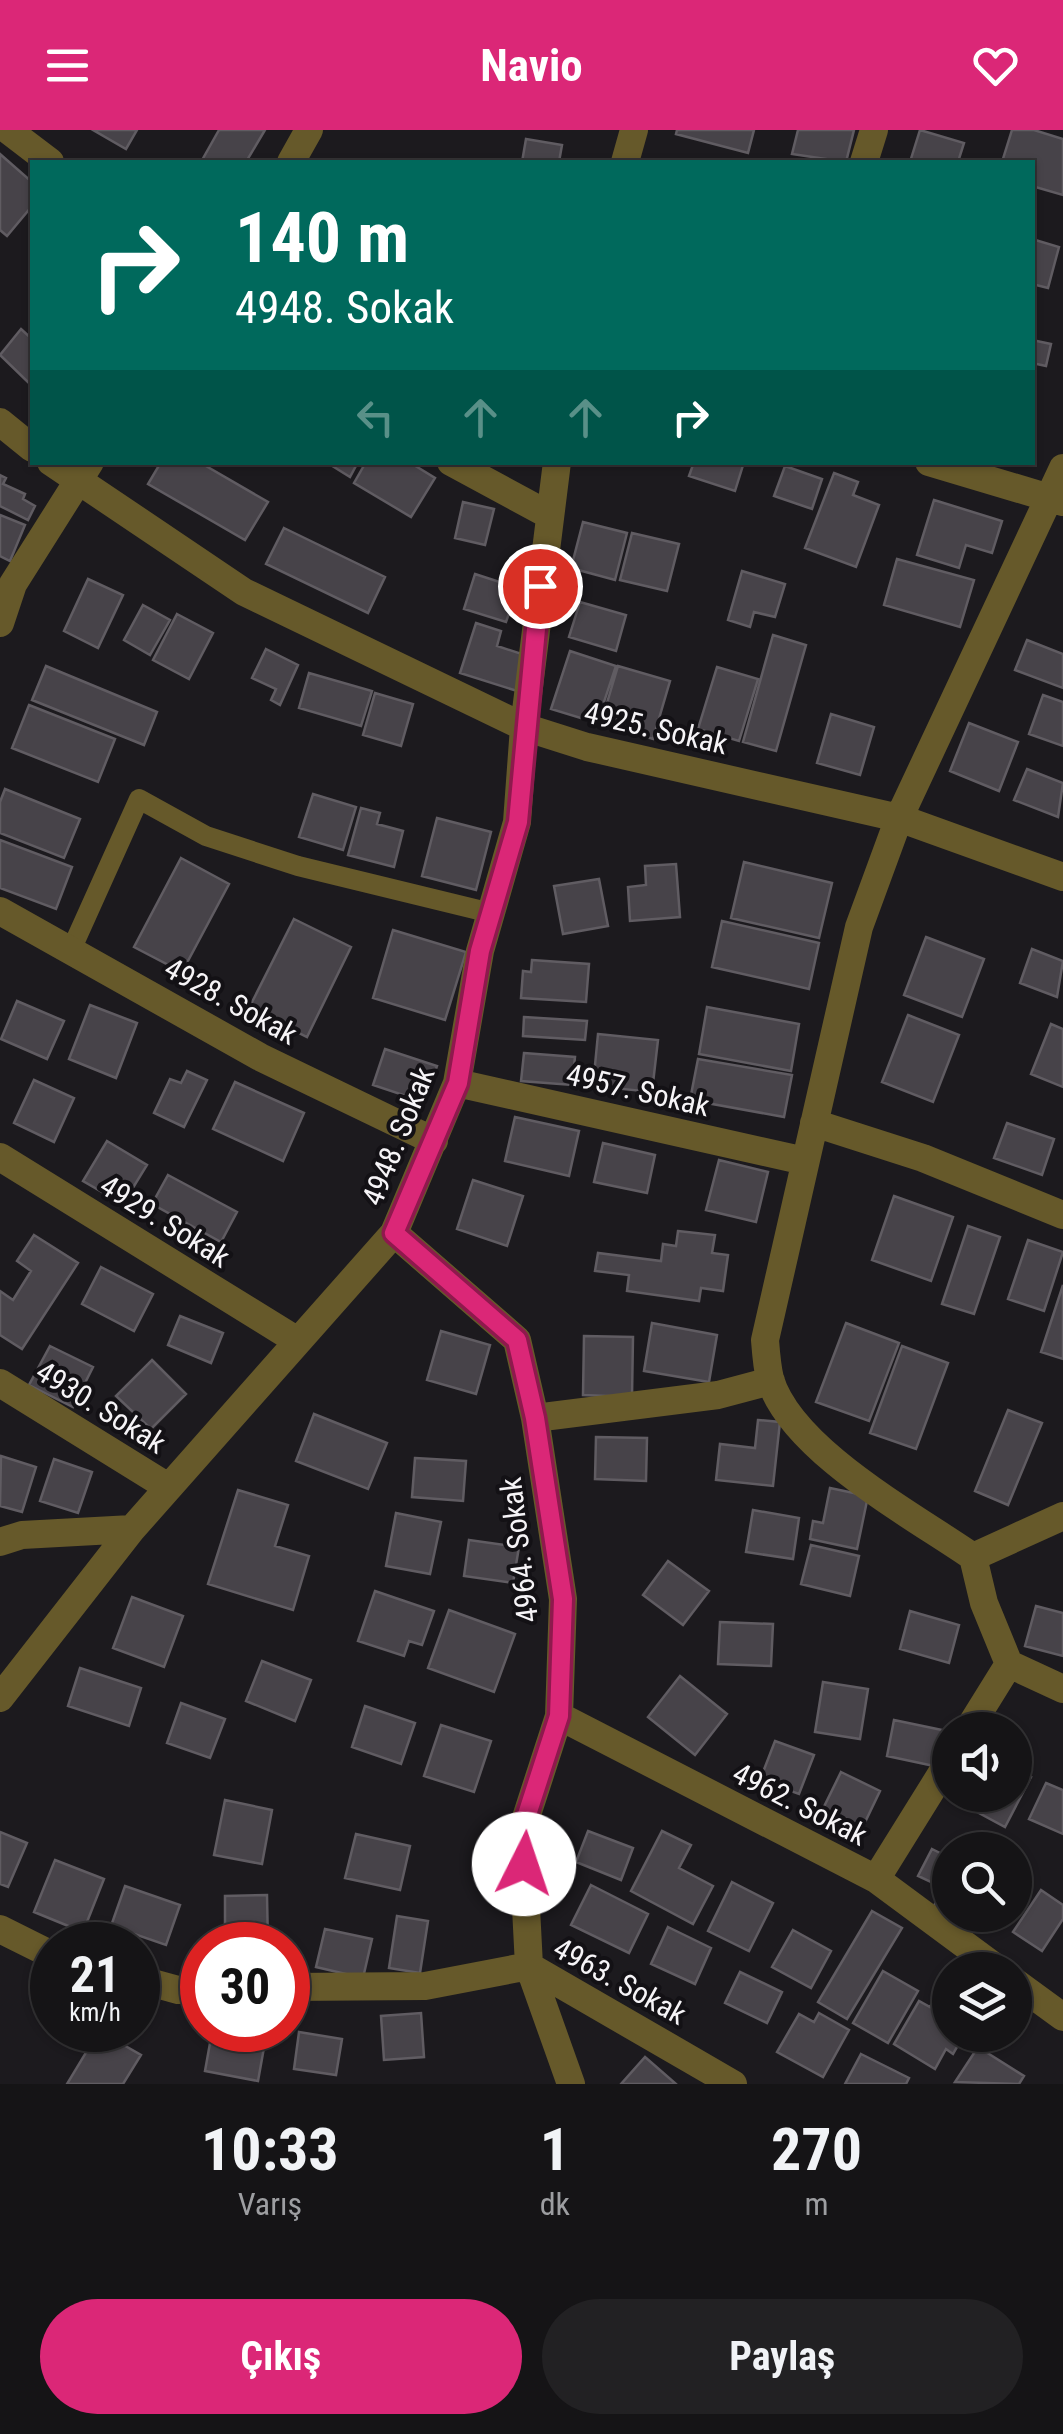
<!DOCTYPE html>
<html lang="tr">
<meta charset="utf-8">
<style>
:root{--surface:#151416;--page:#222123;--text:#f1f3f6;--muted:#9d9ea1;--line:#343335;--accent:#db2777}
body{margin:0;font-family:"Roboto Condensed",sans-serif;background:var(--page);color:var(--text);height:100vh;display:flex;flex-direction:column;font-size:38px;white-space:nowrap}
*{box-sizing:border-box;margin:0}
p{font-size:32px;color:var(--muted)}
.icon{flex:none;width:55px;height:55px;fill:none;stroke:currentColor;stroke-width:2;stroke-linecap:round;stroke-linejoin:round}
.map{position:relative;height:1954px;overflow:hidden}
.details{display:flex;flex-direction:column;background:var(--surface);flex:1}
.details>*{flex:none}
.banner{position:absolute;left:30px;top:30px;width:1005px;height:305px;border-radius:0px;box-shadow:0 2px 8px #0004,0 0 0 2px var(--line);background:#00695c;color:#fff;overflow:hidden}
.fabs{position:absolute;left:932px;top:1582px;display:grid;gap:20px}
.fabs a{display:grid;place-items:center;width:100px;height:100px;border-radius:50%;background:var(--surface);box-shadow:0 2px 8px #0004,0 0 0 2px var(--line);font-size:50px}
.speed{position:absolute;left:30px;top:1792px;display:flex;gap:20px;font-size:50px;font-weight:700;text-align:center}
.speed>*{display:grid;place-content:center;width:130px;height:130px;border-radius:50%;background:var(--surface);box-shadow:0 2px 8px #0004,0 0 0 2px var(--line);line-height:1}
.speed small{font-size:25px;font-weight:400}
.speed .limit{border:15px solid #d22;background:#fff;color:#111}
.pin{position:absolute;display:grid;place-items:center;width:85px;height:85px;color:#fff;margin:-42px;border:5px solid #fff;border-radius:50%;box-shadow:0 2px 10px #0007}
.me{position:absolute;width:110px;margin:-55px;rotate:4deg;stroke-linejoin:round;filter:drop-shadow(0 0 8px #0008)}
.turn{display:flex;align-items:center;gap:35px;height:210px;padding:0 40px;font-size:45px}
.turn .icon{width:130px;height:130px;stroke-width:2.5}
.turn b{display:block;font-size:70px;line-height:85px}
.lanes{display:flex;align-items:center;height:95px;padding:0 40px;background:#0003;justify-content:center;gap:50px;direction:ltr}
.lanes .off{opacity:.35}
.eta{display:flex;justify-content:space-evenly;align-items:center;height:170px;text-align:center}
.eta b{font-size:60px;font-weight:700;line-height:70px}
.primary-button{display:flex;gap:20px;margin-top:auto;padding:20px 40px}
.primary-button a{flex:1;height:115px;border-radius:60px;background:var(--accent);color:#fff;font-size:40px;font-weight:700;line-height:115px;text-align:center}
.primary-button a+a{background:var(--page);color:var(--text)}
header{display:flex;justify-content:space-between;align-items:center;height:130px;padding:0 40px;background:var(--accent);color:#fff;font-size:45px;font-weight:700}
.map>svg:first-child{display:block}
</style>
<header><svg class="icon" aria-label="menu" viewBox="0 0 24 24"><path d="M4 6h16M4 12h16M4 18h16"/></svg>Navio<svg class="icon" aria-label="heart" viewBox="0 0 24 24"><path d="M12 20l-8-8c-3-5 5-10 8-4 3-6 11-1 8 4z"/></svg></header>
<div class="map">
<svg width="1063" height="1954" viewBox="0 0 1063 1954">
<rect width="100%" height="100%" fill="#1c1a1e"/>
<path fill="#474349" stroke="#605c62" stroke-width="2.5" d="M 93,0 L 137,0 L 126,19 Z
M 219,0 L 265,0 L 246,32 L 201,32 Z
M 677,0 L 754,0 L 748,23 L 676,4 Z
M 798,0 L 854,0 L 846,32 L 792,24 Z
M 920,0 L 964,13 L 958,32 L 910,32 Z
M 1012,0 L 1034,0 L 1063,9 L 1063,65 L 1032,56 L 1032,32 L 1002,32 Z
M 526,9 L 562,15 L 559,32 L 522,32 Z
M 0,24 L 32,52 L 32,76 L 7,106 L 0,100 Z
M 1032,109 L 1059,117 L 1048,158 L 1032,154 Z
M 21,199 L 32,209 L 32,256 L 0,225 Z
M 1032,210 L 1051,214 L 1046,236 L 1032,233 Z
M 161,332 L 199,332 L 268,372 L 245,410 L 148,354 Z
M 326,332 L 358,332 L 350,347 Z
M 366,332 L 409,332 L 435,348 L 411,387 L 354,353 Z
M 694,332 L 744,332 L 735,361 L 689,346 Z
M 785,336 L 822,349 L 812,379 L 774,366 Z
M 834,343 L 858,352 L 853,365 L 879,375 L 856,437 L 805,418 Z
M 0,345 L 6,348 L 3,354 L 25,364 L 23,369 L 35,376 L 28,390 L 0,376 Z
M 934,370 L 1002,391 L 992,423 L 966,415 L 959,438 L 917,425 Z
M 463,372 L 494,379 L 485,415 L 455,408 Z
M 0,385 L 25,395 L 10,431 L 0,426 Z
M 583,392 L 627,403 L 615,450 L 571,438 Z
M 284,398 L 385,447 L 368,483 L 266,434 Z
M 632,403 L 679,414 L 667,461 L 620,450 Z
M 897,429 L 974,450 L 960,497 L 884,475 Z
M 742,441 L 785,454 L 775,487 L 754,482 L 750,497 L 728,490 Z
M 475,444 L 518,458 L 506,492 L 464,479 Z
M 88,449 L 123,465 L 98,518 L 64,501 Z
M 580,472 L 626,485 L 616,521 L 569,507 Z
M 143,475 L 170,490 L 150,525 L 124,510 Z
M 177,484 L 213,503 L 189,549 L 153,530 Z
M 476,493 L 501,501 L 497,516 L 528,526 L 517,561 L 460,543 Z
M 773,505 L 806,515 L 776,621 L 743,612 Z
M 1027,510 L 1063,524 L 1063,558 L 1015,540 Z
M 266,519 L 298,535 L 280,575 L 271,570 L 276,559 L 252,548 Z
M 570,521 L 616,536 L 597,593 L 551,579 Z
M 46,536 L 157,582 L 144,615 L 32,570 Z
M 618,536 L 670,551 L 653,609 L 601,593 Z
M 717,537 L 758,549 L 739,611 L 698,599 Z
M 309,543 L 372,561 L 361,596 L 299,578 Z
M 375,563 L 413,574 L 401,616 L 363,605 Z
M 1043,565 L 1063,572 L 1063,616 L 1029,604 Z
M 29,575 L 115,609 L 98,652 L 12,618 Z
M 831,584 L 874,597 L 860,645 L 817,633 Z
M 969,593 L 1018,612 L 999,661 L 950,641 Z
M 1027,639 L 1063,653 L 1058,687 L 1014,670 Z
M 5,659 L 80,689 L 64,728 L 0,703 L 0,672 Z
M 313,664 L 356,677 L 343,720 L 299,707 Z
M 361,678 L 380,683 L 377,694 L 403,701 L 394,737 L 348,725 Z
M 437,688 L 491,702 L 476,760 L 422,746 Z
M 0,710 L 72,737 L 56,779 L 0,758 Z
M 181,728 L 229,754 L 182,842 L 134,817 Z
M 744,732 L 832,753 L 819,808 L 731,788 Z
M 676,734 L 680,787 L 630,791 L 628,757 L 646,755 L 645,736 Z
M 599,749 L 608,796 L 563,804 L 554,756 Z
M 294,789 L 351,817 L 307,907 L 249,878 Z
M 722,791 L 819,813 L 809,859 L 712,837 Z
M 393,800 L 466,822 L 445,890 L 373,868 Z
M 926,807 L 984,829 L 962,887 L 904,865 Z
M 1032,819 L 1063,831 L 1057,867 L 1020,853 Z
M 532,830 L 589,834 L 586,872 L 521,868 L 523,841 L 531,842 Z
M 17,871 L 64,891 L 47,929 L 1,909 Z
M 90,875 L 137,893 L 116,948 L 69,929 Z
M 707,877 L 799,894 L 791,941 L 699,924 Z
M 908,885 L 959,905 L 933,972 L 882,952 Z
M 524,887 L 587,891 L 585,910 L 523,906 Z
M 1051,894 L 1063,899 L 1063,957 L 1031,944 Z
M 598,904 L 658,910 L 652,962 L 593,956 Z
M 385,919 L 437,936 L 424,972 L 373,955 Z
M 524,923 L 575,927 L 572,955 L 521,951 Z
M 698,929 L 792,945 L 784,987 L 690,970 Z
M 187,941 L 207,950 L 184,997 L 154,983 L 170,949 L 181,953 Z
M 34,950 L 74,968 L 54,1012 L 14,993 Z
M 235,952 L 304,983 L 283,1031 L 213,999 Z
M 515,987 L 579,1001 L 569,1046 L 505,1031 Z
M 1007,993 L 1054,1009 L 1042,1045 L 994,1028 Z
M 107,1011 L 147,1035 L 123,1074 L 83,1051 Z
M 603,1013 L 655,1025 L 647,1063 L 594,1052 Z
M 719,1030 L 768,1042 L 756,1092 L 706,1080 Z
M 168,1045 L 237,1082 L 221,1112 L 152,1074 Z
M 473,1050 L 523,1066 L 507,1116 L 457,1099 Z
M 894,1066 L 953,1087 L 931,1151 L 872,1130 Z
M 968,1096 L 1000,1107 L 974,1184 L 942,1174 Z
M 678,1101 L 715,1105 L 712,1123 L 728,1125 L 723,1161 L 701,1158 L 699,1171 L 627,1161 L 629,1145 L 595,1141 L 598,1123 L 661,1131 L 663,1114 L 676,1116 Z
M 34,1105 L 78,1133 L 22,1219 L 0,1205 L 0,1161 L 13,1170 L 31,1141 L 17,1131 Z
M 1028,1110 L 1063,1122 L 1044,1181 L 1008,1169 Z
M 101,1137 L 153,1164 L 134,1201 L 82,1174 Z
M 1063,1155 L 1063,1229 L 1041,1222 Z
M 180,1186 L 223,1203 L 211,1233 L 168,1215 Z
M 652,1193 L 717,1205 L 709,1252 L 644,1241 Z
M 846,1193 L 899,1213 L 869,1291 L 816,1272 Z
M 441,1201 L 490,1215 L 476,1264 L 427,1250 Z
M 584,1206 L 633,1207 L 632,1267 L 583,1265 Z
M 50,1216 L 93,1237 L 73,1277 L 29,1255 Z
M 902,1216 L 948,1233 L 916,1319 L 870,1303 Z
M 152,1230 L 186,1264 L 151,1299 L 116,1266 Z
M 1008,1280 L 1042,1293 L 1008,1375 L 975,1361 Z
M 314,1284 L 387,1313 L 368,1359 L 296,1331 Z
M 758,1290 L 780,1292 L 773,1356 L 716,1350 L 720,1314 L 755,1318 Z
M 596,1307 L 647,1308 L 646,1351 L 595,1349 Z
M 1,1326 L 36,1337 L 22,1382 L 0,1376 Z
M 415,1328 L 466,1331 L 463,1371 L 412,1367 Z
M 54,1329 L 92,1342 L 78,1383 L 40,1371 Z
M 830,1358 L 868,1366 L 857,1419 L 810,1409 L 813,1391 L 823,1393 Z
M 238,1360 L 288,1375 L 275,1416 L 309,1426 L 293,1480 L 208,1454 Z
M 753,1380 L 799,1388 L 793,1429 L 746,1422 Z
M 396,1383 L 441,1392 L 430,1444 L 386,1436 Z
M 469,1410 L 519,1417 L 513,1453 L 464,1446 Z
M 811,1415 L 859,1426 L 850,1466 L 801,1454 Z
M 668,1431 L 709,1461 L 683,1495 L 643,1465 Z
M 375,1461 L 434,1481 L 422,1515 L 409,1511 L 404,1526 L 358,1511 Z
M 132,1467 L 183,1486 L 164,1537 L 113,1518 Z
M 1036,1476 L 1063,1483 L 1063,1526 L 1025,1516 Z
M 449,1480 L 515,1504 L 494,1562 L 428,1538 Z
M 910,1481 L 959,1495 L 949,1533 L 900,1519 Z
M 720,1492 L 773,1494 L 771,1536 L 718,1534 Z
M 262,1531 L 311,1550 L 295,1591 L 246,1571 Z
M 80,1538 L 141,1558 L 129,1596 L 68,1576 Z
M 680,1546 L 727,1584 L 695,1625 L 648,1587 Z
M 823,1552 L 868,1559 L 860,1609 L 815,1602 Z
M 181,1573 L 225,1589 L 210,1628 L 167,1613 Z
M 365,1576 L 415,1593 L 401,1634 L 352,1617 Z
M 894,1590 L 942,1600 L 934,1636 L 887,1626 Z
M 441,1595 L 491,1611 L 474,1662 L 424,1646 Z
M 775,1611 L 814,1625 L 799,1664 L 760,1650 Z
M 1015,1639 L 1031,1647 L 1005,1697 L 966,1676 L 972,1665 L 1015,1665 Z
M 841,1642 L 880,1661 L 856,1711 L 816,1693 Z
M 1046,1653 L 1063,1660 L 1063,1704 L 1029,1689 Z
M 225,1670 L 272,1680 L 262,1734 L 214,1725 Z
M 588,1701 L 633,1718 L 621,1750 L 576,1732 Z
M 662,1701 L 691,1715 L 679,1738 L 713,1756 L 693,1794 L 631,1761 Z
M 0,1702 L 27,1713 L 8,1757 L 0,1754 Z
M 356,1704 L 410,1716 L 400,1760 L 345,1748 Z
M 932,1719 L 950,1728 L 950,1782 L 935,1774 L 944,1758 L 918,1746 Z
M 55,1730 L 104,1749 L 83,1802 L 34,1782 Z
M 732,1752 L 773,1773 L 749,1821 L 708,1801 Z
M 591,1755 L 648,1784 L 629,1823 L 571,1795 Z
M 125,1756 L 180,1775 L 166,1815 L 111,1796 Z
M 1041,1760 L 1063,1775 L 1063,1789 L 1042,1821 L 1013,1802 Z
M 267,1765 L 268,1815 L 225,1815 L 225,1766 Z
M 872,1781 L 902,1798 L 847,1889 L 818,1872 Z
M 397,1786 L 428,1791 L 420,1843 L 389,1838 Z
M 668,1797 L 711,1818 L 695,1854 L 651,1834 Z
M 325,1799 L 372,1809 L 363,1848 L 316,1837 Z
M 793,1800 L 831,1821 L 811,1858 L 772,1837 Z
M 883,1841 L 918,1861 L 888,1913 L 853,1893 Z
M 740,1842 L 782,1862 L 767,1893 L 725,1873 Z
M 937,1865 L 950,1873 L 950,1905 L 964,1905 L 953,1924 L 946,1919 L 935,1939 L 894,1914 L 919,1871 L 930,1877 Z
M 421,1883 L 424,1927 L 384,1930 L 381,1886 Z
M 819,1883 L 849,1900 L 823,1947 L 777,1922 L 799,1884 L 814,1892 Z
M 99,1901 L 141,1925 L 123,1954 L 67,1954 Z
M 212,1902 L 265,1912 L 258,1951 L 205,1941 Z
M 299,1902 L 342,1909 L 336,1945 L 294,1939 Z
M 978,1917 L 1024,1946 L 1019,1954 L 955,1952 Z
M 861,1924 L 909,1948 L 906,1954 L 845,1954 Z
M 645,1927 L 676,1954 L 621,1954 Z"/>
<g fill="none" stroke-linecap="round" stroke-linejoin="round">
<path stroke="#66592a" stroke-width="20" d="M 72,818 L 139,669 L 206,706 L 298,736 L 491,783"/>
<path stroke="#66592a" stroke-width="28" d="M 8,0 L 50,32
M 291,32 L 309,0
M 625,32 L 634,0
M 864,32 L 874,0
M 0,292 L 32,318
M 51,332 L 244,462 L 524,597 L 587,617 L 899,688 L 1063,747
M 451,332 L 549,385
M 929,332 L 1063,372
M 1063,338 L 899,688 L 859,797 L 765,1210 C 766,1223 767,1237 770,1249 C 791,1320 914,1386 973,1427 L 984,1473 L 1009,1534 L 1063,1559
M 0,493 L 13,454 L 90,332
M 0,781 L 260,927 L 434,1011
M 457,953 L 805,1031
M 814,993 L 923,1028 L 1063,1085
M 0,1027 L 296,1210
M 394,1103 L 517,1210 L 535,1288 L 563,1469 L 559,1586 L 522,1700 L 529,1836 L 571,1954
M 0,1253 L 168,1357
M 535,1288 L 718,1265 L 771,1251
M 0,1412 L 22,1405 L 132,1399
M 973,1427 L 1063,1386
M 0,1568 L 132,1399 L 394,1103 L 457,953 L 480,821 L 517,692 L 524,597 L 557,332
M 559,1586 L 876,1749 L 999,1840
M 968,1600 L 1009,1534
M 876,1749 L 950,1630
M 0,1799 L 52,1825
M 138,1849 L 178,1860 L 202,1859
M 1015,1852 L 1063,1887
M 288,1857 L 425,1856 L 529,1836 L 733,1954"/>
</g>
<g fill="none" stroke-linecap="round" stroke-linejoin="round">
<g stroke="#8e194d" stroke-width="25">
<path id="route" d="M 524,1734 L 522,1700 L 559,1586 L 563,1469 L 535,1288 L 517,1210 L 394,1103 L 458,953 L 480,821 L 518,692 L 540,456"/>
</g>
<use href="#route" stroke="#db2777" stroke-width="18"/>
</g>
<g text-anchor="middle" dominant-baseline="central" stroke-width="8" stroke-linejoin="round" paint-order="stroke">
<g font-size="30" fill="#f6f4f7" stroke="#131115">
<text transform="translate(656 598) rotate(13)">4925. Sokak</text>
<text transform="translate(231 871) rotate(29)">4928. Sokak</text>
<text transform="translate(638 960) rotate(13)">4957. Sokak</text>
<text transform="translate(398 1006) rotate(-68)">4948. Sokak</text>
<text transform="translate(165 1091) rotate(32)">4929. Sokak</text>
<text transform="translate(101 1277) rotate(32)">4930. Sokak</text>
<text transform="translate(519 1420) rotate(-97)">4964. Sokak</text>
<text transform="translate(800 1674) rotate(27)">4962. Sokak</text>
<text transform="translate(620 1851) rotate(29)">4963. Sokak</text>
</g>
</g>
</svg>
<div class="fabs">
<a><svg class="icon" aria-label="sound" viewBox="0 0 24 24"><path d="M4 9h4l5-4v14l-5-4H4zM17 9q2 3 0 6"/></svg></a>
<a><svg class="icon" aria-label="search" viewBox="0 0 24 24"><circle cx="10" cy="10" r="6"/><path d="M15 15l6 6"/></svg></a>
<a><svg class="icon" aria-label="layers" viewBox="0 0 24 24"><path d="M12 4l9 5-9 5-9-5zM3 14l9 5 9-5"/></svg></a>
</div>
<div class="speed"><div>21<small>km/h</small></div><div class="limit">30</div></div>
<div class="pin" style="left:540px;top:456px;background:#d93025"><svg class="icon" aria-label="arrive" viewBox="0 0 24 24"><path d="M6 21V4h12l-3 4 3 4H6"/></svg></div>
<svg class="me" style="left:524px;top:1734px" viewBox="-20 -20 40 40"><circle r="19" fill="#fff"/><path d="M0-13L10 11 0 6-10 11z" fill="#db2777"/></svg>
<div class="banner">
<div class="turn"><svg class="icon" aria-label="right" viewBox="0 0 24 24"><path d="M7 20v-9h11M14 6l5 5-5 5"/></svg><div><b>140 m</b>4948. Sokak</div></div>
<div class="lanes"><svg class="icon off" aria-label="left" viewBox="0 0 24 24"><path d="M17 20v-9H6M10 6l-5 5 5 5"/></svg><svg class="icon off" aria-label="ahead" viewBox="0 0 24 24"><path d="M12 20V5M6 11l6-6 6 6"/></svg><svg class="icon off" aria-label="ahead" viewBox="0 0 24 24"><path d="M12 20V5M6 11l6-6 6 6"/></svg><svg class="icon" aria-label="right" viewBox="0 0 24 24"><path d="M7 20v-9h11M14 6l5 5-5 5"/></svg></div>
</div>
</div>
<section class="details">
<div class="eta">
<div><b>10:33</b><p>Varış</p></div>
<div><b>1</b><p>dk</p></div>
<div><b>270</b><p>m</p></div>
</div>
<div class="primary-button"><a>Çıkış</a><a>Paylaş</a></div>
</section>
